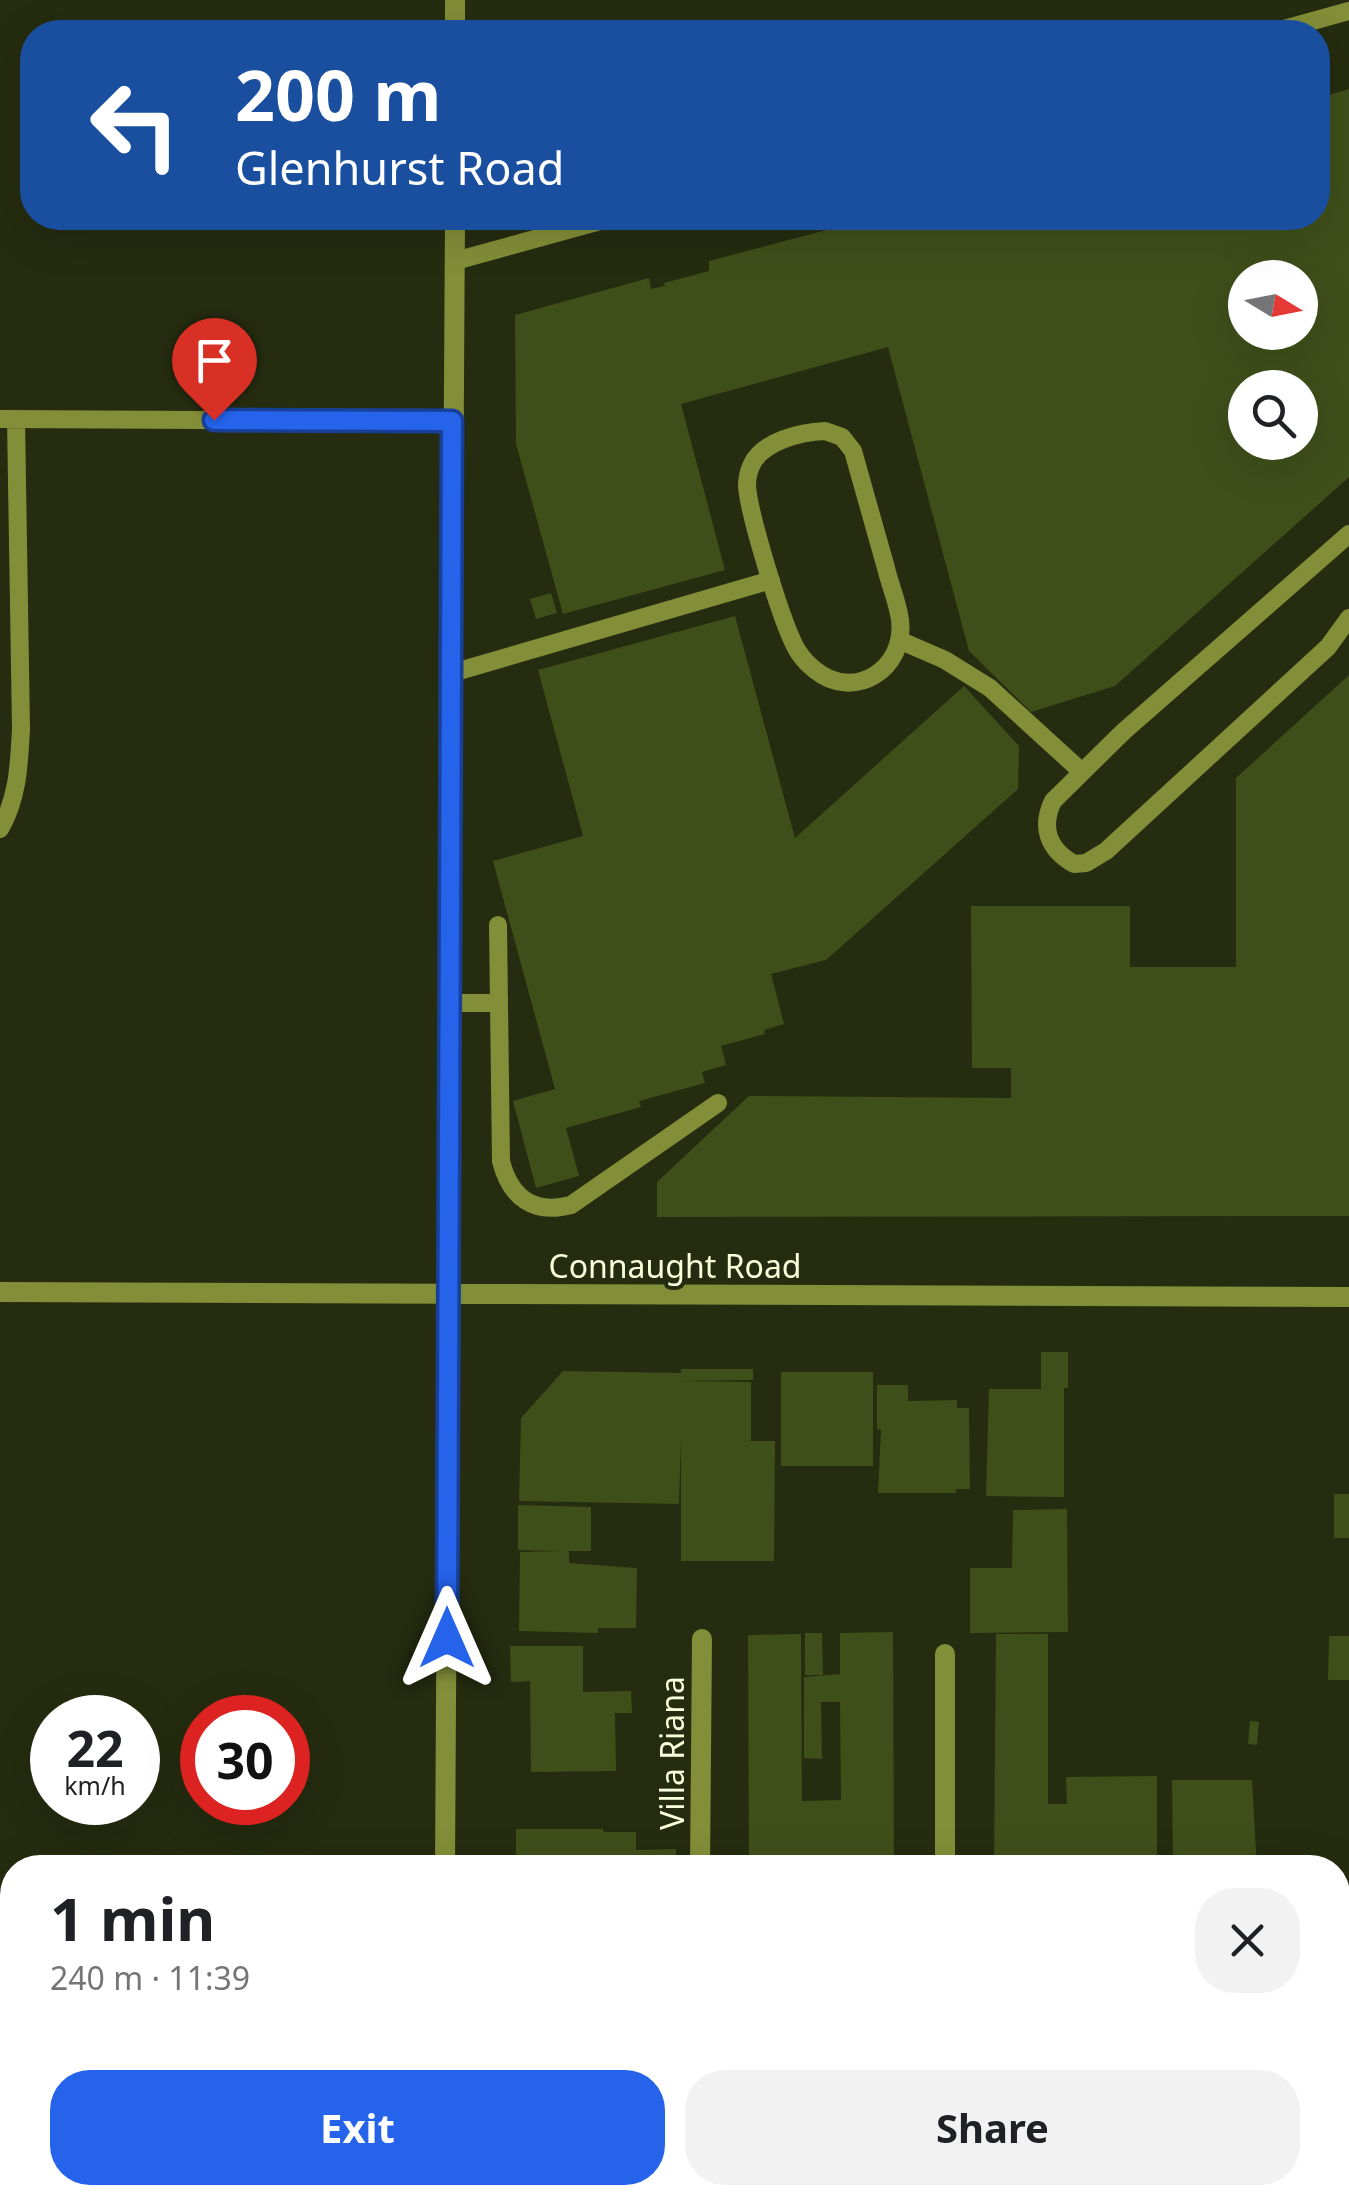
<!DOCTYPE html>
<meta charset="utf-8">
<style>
:root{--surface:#fff;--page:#f2f2f2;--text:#202124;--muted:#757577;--accent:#2563eb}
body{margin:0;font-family:"Noto Sans",sans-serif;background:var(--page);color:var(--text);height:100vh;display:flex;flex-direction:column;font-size:38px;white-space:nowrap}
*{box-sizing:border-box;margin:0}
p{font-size:32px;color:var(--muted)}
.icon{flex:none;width:55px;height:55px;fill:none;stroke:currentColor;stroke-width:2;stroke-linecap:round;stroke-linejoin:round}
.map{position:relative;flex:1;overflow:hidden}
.panel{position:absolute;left:0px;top:1855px;width:1350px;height:350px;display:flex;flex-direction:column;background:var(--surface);border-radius:40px 40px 0 0;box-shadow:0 10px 40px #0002}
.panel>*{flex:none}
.top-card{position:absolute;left:20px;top:20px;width:1310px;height:210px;border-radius:40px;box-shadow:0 10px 40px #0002;background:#1a4fa0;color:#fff;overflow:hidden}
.needle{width:65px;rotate:100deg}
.controls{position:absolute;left:1228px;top:260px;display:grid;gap:20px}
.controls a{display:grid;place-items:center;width:90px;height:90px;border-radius:50%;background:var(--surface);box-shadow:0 10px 40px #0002;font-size:50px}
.speed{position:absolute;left:30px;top:1695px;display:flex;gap:20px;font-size:50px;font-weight:700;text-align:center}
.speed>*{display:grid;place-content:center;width:130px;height:130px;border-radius:50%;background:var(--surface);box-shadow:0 10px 40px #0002;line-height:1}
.speed small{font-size:25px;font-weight:400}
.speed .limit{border:15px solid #d22;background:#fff;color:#111}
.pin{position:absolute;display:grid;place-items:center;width:85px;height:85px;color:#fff;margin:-102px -42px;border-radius:50% 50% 50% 0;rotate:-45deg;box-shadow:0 0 10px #0007}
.pin .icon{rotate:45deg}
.me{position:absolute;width:110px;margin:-55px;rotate:0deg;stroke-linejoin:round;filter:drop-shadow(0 0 8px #0008)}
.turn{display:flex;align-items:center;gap:35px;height:210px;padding:0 50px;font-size:45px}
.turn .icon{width:130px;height:130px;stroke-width:2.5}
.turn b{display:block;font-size:70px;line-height:85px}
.round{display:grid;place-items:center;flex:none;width:105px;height:105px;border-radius:40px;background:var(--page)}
.head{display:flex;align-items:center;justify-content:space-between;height:170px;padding:0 50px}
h1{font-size:60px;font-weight:700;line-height:75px}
.button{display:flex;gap:20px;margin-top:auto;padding:20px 50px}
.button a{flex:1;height:115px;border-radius:40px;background:var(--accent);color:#fff;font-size:40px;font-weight:700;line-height:115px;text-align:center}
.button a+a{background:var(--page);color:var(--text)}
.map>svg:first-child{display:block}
</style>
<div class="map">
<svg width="1349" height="2205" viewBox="0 0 1349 2205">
<rect width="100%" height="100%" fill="#252c0f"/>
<path fill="#3f4f1a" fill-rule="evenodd" d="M 1349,89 L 1349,477 L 1115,686 L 1031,712 L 969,651 L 888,347 L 681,404 L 725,570 L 563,614 L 516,444 L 515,315 L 649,278 L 651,289 L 665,286 L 664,283 L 709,271 L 709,261 L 872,218 L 1318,218 L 1318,98 ZM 1245,278 L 1300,278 L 1300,332 L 1245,332 ZM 1245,388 L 1300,388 L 1300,442 L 1245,442 Z
M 551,593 L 557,613 L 536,619 L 530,599 Z
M 735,616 L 795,838 L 964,686 L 1019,746 L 1018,789 L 826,960 L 771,974 L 784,1024 L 764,1030 L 765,1034 L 721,1046 L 726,1065 L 702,1072 L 705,1083 L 639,1101 L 641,1107 L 566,1128 L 579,1176 L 536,1188 L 513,1101 L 555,1089 L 493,861 L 583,836 L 538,670 Z
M 1349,675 L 1349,1216 L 657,1217 L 657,1182 L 749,1096 L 1011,1098 L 1011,1068 L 972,1068 L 971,906 L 1130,906 L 1130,967 L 1236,967 L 1236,778 Z
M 1041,1352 L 1068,1352 L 1068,1388 L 1064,1388 L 1064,1497 L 986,1496 L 989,1389 L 1041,1389 Z
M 681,1369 L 753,1369 L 753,1380 L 681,1381 L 751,1382 L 751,1441 L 775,1441 L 774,1561 L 681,1561 L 681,1437 L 679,1504 L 519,1501 L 521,1418 L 563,1371 L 681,1373 Z
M 781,1372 L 873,1372 L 873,1466 L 781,1466 Z
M 877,1385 L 908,1385 L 908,1401 L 957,1400 L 957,1408 L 969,1408 L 970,1489 L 956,1489 L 956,1493 L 878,1493 L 881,1430 L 877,1429 Z
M 1334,1494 L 1349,1494 L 1349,1538 L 1334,1538 Z
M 518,1505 L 591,1507 L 591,1551 L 569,1551 L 569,1563 L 637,1568 L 636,1628 L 598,1628 L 598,1633 L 519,1631 L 520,1552 L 561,1551 L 518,1550 Z
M 1067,1509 L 1068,1632 L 970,1633 L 970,1568 L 1012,1568 L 1013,1510 Z
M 893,1632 L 894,1868 L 749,1868 L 748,1635 L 801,1634 L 802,1801 L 841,1800 L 840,1702 L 821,1702 L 822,1759 L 804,1758 L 804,1677 L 840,1674 L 840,1633 Z
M 805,1633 L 822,1633 L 823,1675 L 805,1675 Z
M 996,1634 L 1048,1634 L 1048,1804 L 1067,1804 L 1066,1777 L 1157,1776 L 1157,1868 L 994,1868 Z
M 1329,1636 L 1349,1636 L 1349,1680 L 1328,1680 Z
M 510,1646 L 583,1646 L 583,1692 L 631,1691 L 632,1713 L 615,1713 L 616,1771 L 531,1772 L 530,1681 L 511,1682 Z
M 1250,1721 L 1259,1722 L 1257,1745 L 1248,1744 Z
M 1172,1780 L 1252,1780 L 1257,1868 L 1173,1868 Z
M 516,1829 L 603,1829 L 604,1832 L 636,1832 L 636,1850 L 676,1849 L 677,1868 L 516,1868 Z
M 486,2192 L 562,2192 L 562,2205 L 486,2201 Z
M 579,2192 L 676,2192 L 676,2199 L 686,2199 L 686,2205 L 579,2205 Z
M 783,2192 L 835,2192 L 835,2205 L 782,2205 Z
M 1165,2192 L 1196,2192 L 1196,2205 L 1165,2205 Z
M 1268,2192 L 1331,2192 L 1331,2205 L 1268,2205 Z"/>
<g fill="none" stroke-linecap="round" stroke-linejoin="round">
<path stroke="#838e38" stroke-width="18" d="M 1273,32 L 1349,11
M 455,261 L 611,218
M 0,419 L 452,421
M 825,431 L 842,437 L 853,451 C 864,490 875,529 886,568 C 890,585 898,603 900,620 C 906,669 854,702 815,670 C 810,666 803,659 799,653 C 784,632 749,514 747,486 C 747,479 749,470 752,464 C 763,441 801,432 825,431 Z
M 1349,534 L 1123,732 L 1053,801 C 1040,828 1049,850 1074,864 L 1086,863 L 1106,851 L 1328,647 L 1349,618
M 899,640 L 945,660 L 990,688 L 1082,772
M 452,673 L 771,580
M 0,829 C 18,798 19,765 21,729 L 16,419
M 498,925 L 501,1161 C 510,1197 533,1215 571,1205 L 718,1103
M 450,1003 L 498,1003"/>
<path stroke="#838e38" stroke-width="20" d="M 455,32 L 455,0
M 0,1292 L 1349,1297
M 945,1654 L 945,1868
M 445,1868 L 455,218
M 700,1868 L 702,1639
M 1338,1965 L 1349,1965
M 14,2205 L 14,2192
M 283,2205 L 283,2192
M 444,2205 L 444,2192"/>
</g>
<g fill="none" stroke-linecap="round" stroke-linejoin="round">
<g stroke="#184099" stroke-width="25">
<path id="route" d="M 214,420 L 452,421 L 447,1638"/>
</g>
<use href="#route" stroke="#2563eb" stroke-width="18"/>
</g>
<g text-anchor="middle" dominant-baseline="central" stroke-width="8" stroke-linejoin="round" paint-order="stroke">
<g font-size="32" fill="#f8ffdb" stroke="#252c0f">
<text x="675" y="1265">Connaught Road</text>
<text transform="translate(671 1753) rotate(-90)">Villa Riana</text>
</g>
</g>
</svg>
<div class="controls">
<a><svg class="needle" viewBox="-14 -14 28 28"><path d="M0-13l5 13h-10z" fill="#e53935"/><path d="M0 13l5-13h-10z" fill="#757577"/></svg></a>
<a><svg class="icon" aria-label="search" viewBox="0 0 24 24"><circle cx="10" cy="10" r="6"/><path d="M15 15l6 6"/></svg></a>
</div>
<div class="speed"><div>22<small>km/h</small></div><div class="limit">30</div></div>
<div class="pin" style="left:214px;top:420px;background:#d93025"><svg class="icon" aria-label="arrive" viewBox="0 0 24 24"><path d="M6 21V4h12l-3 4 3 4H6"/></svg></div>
<svg class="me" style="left:447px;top:1638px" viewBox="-20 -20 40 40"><path d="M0-17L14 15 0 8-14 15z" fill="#2563eb" stroke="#fff" stroke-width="4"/></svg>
<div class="top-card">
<div class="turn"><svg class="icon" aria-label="left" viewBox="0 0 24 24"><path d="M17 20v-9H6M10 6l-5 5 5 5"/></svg><div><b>200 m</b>Glenhurst Road</div></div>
</div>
<section class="panel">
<div class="head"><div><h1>1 min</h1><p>240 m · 11:39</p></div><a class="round"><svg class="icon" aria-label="close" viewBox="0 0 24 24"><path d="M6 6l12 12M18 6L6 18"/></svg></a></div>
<div class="button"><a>Exit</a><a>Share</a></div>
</section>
</div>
